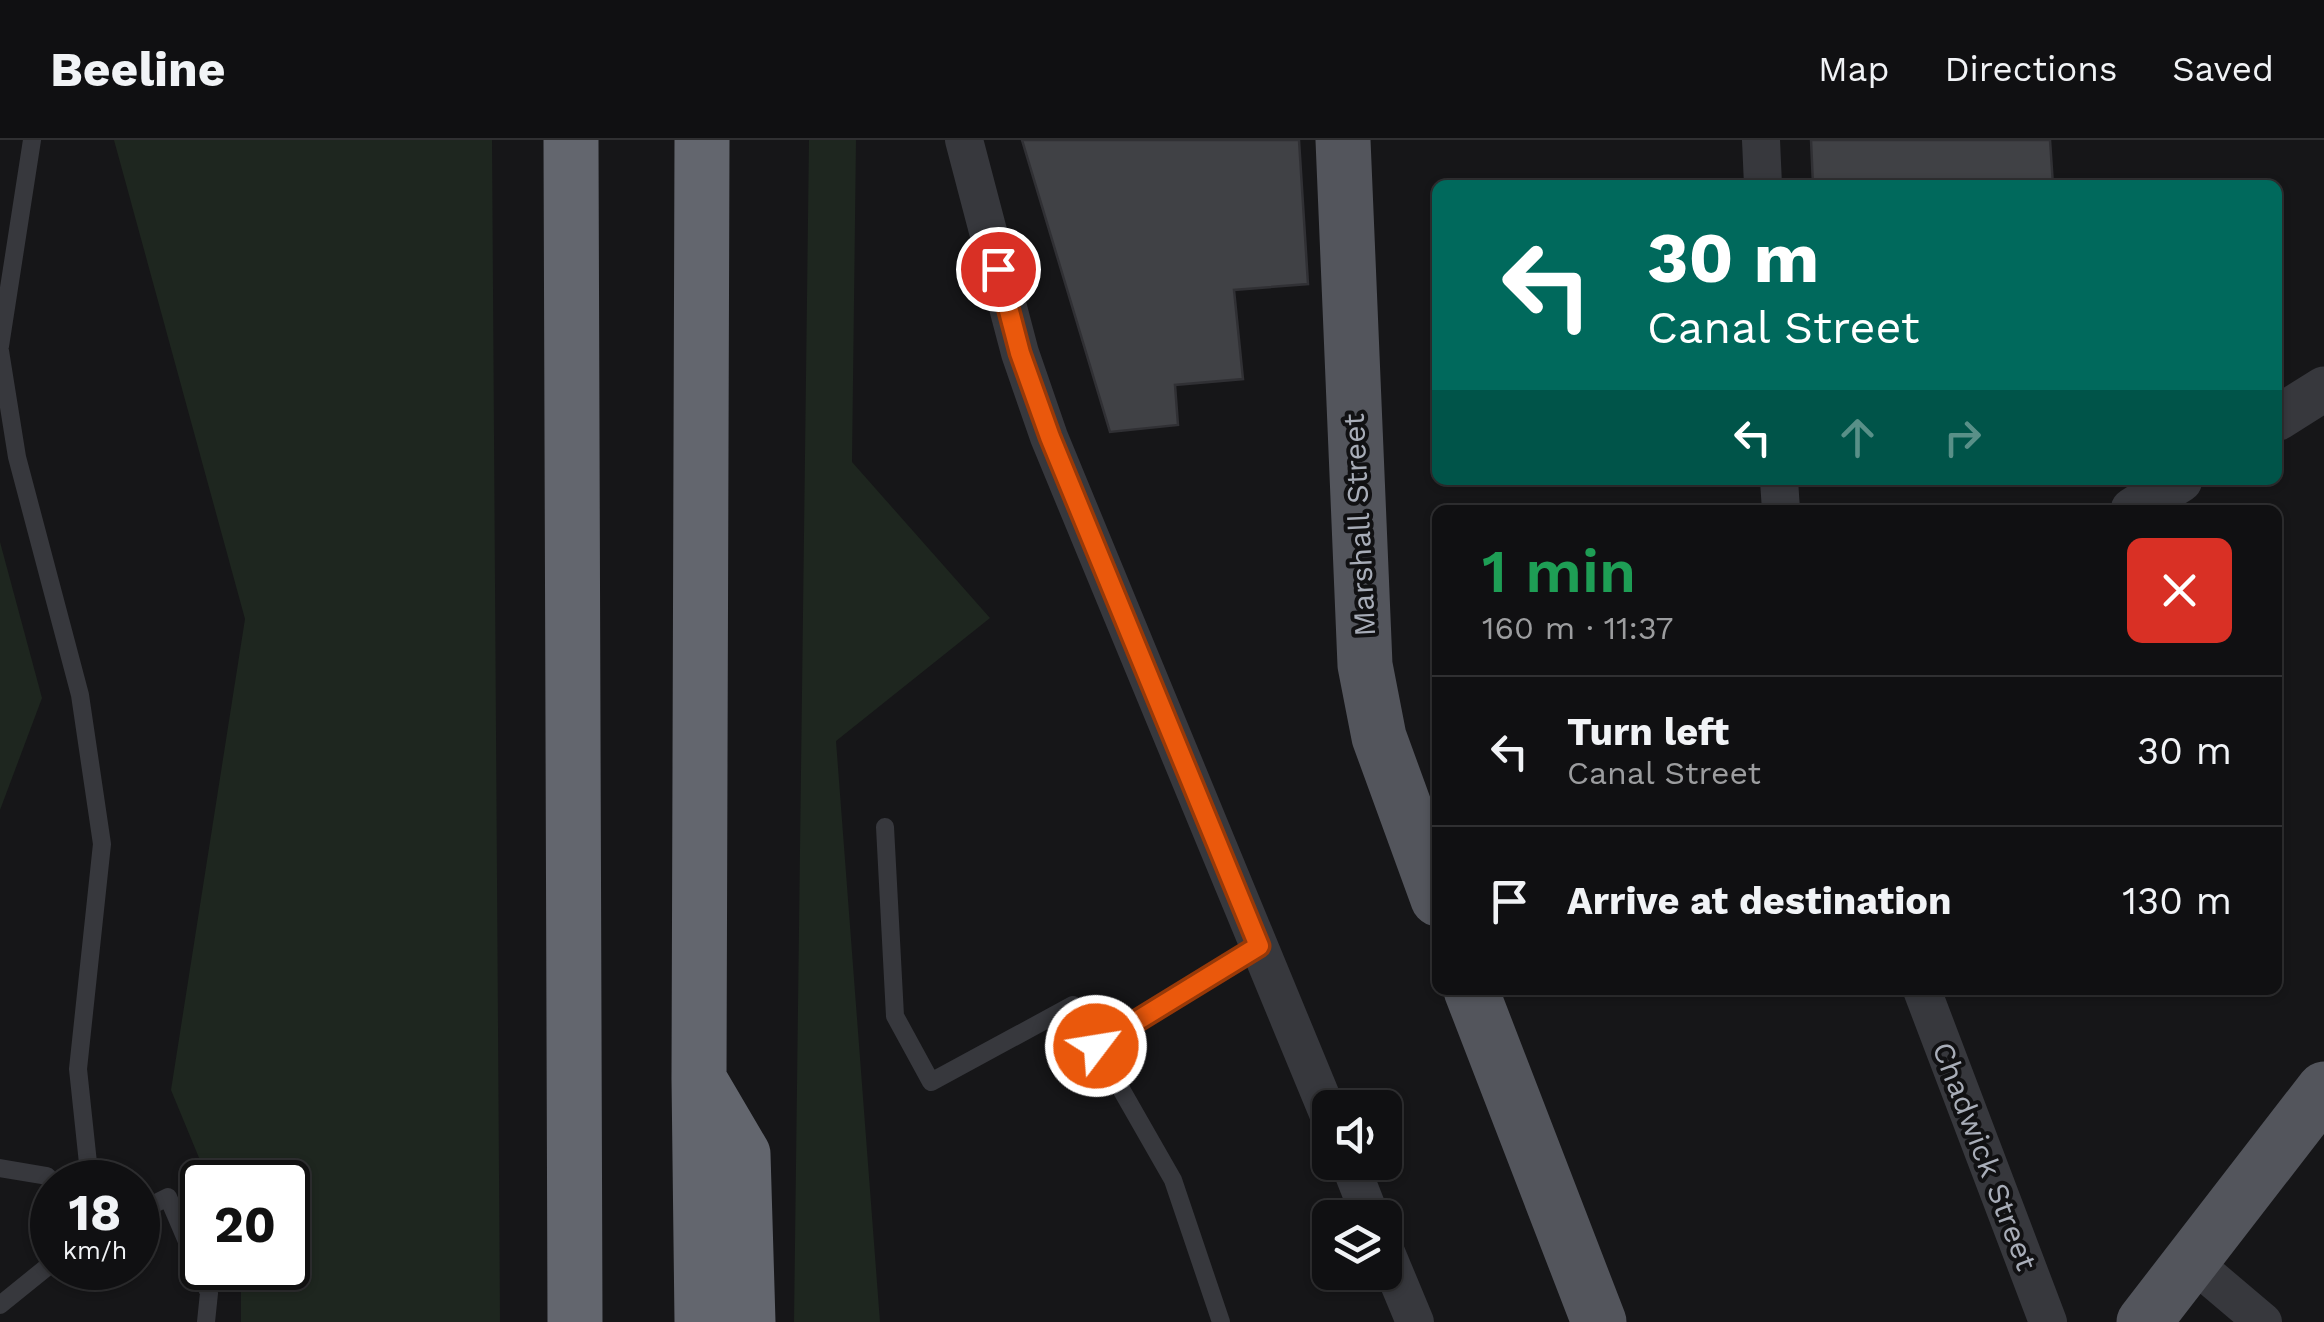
<!DOCTYPE html>
<meta charset="utf-8">
<style>
:root{--surface:#101012;--page:#19191b;--text:#f1f3f6;--muted:#9c9d9f;--line:#303032}
body{margin:0;font-family:"Work Sans",sans-serif;background:var(--page);color:var(--text);height:100vh;display:flex;flex-direction:column;font-size:38px;white-space:nowrap}
*{box-sizing:border-box;margin:0}
p{font-size:32px;color:var(--muted)}
.icon{flex:none;width:55px;height:55px;fill:none;stroke:currentColor;stroke-width:2;stroke-linecap:round;stroke-linejoin:round}
.map{position:relative;flex:1;overflow:hidden}
.sheet{position:absolute;left:1432px;top:365px;width:850px;height:490px;display:flex;flex-direction:column;background:var(--surface);border-radius:15px;box-shadow:0 2px 8px #0004,0 0 0 2px var(--line)}
.sheet>*{flex:none}
.hud{position:absolute;left:1432px;top:40px;width:850px;height:305px;border-radius:15px;box-shadow:0 2px 8px #0004,0 0 0 2px var(--line);background:#00695c;color:#fff;overflow:hidden}
.tools{position:absolute;left:1312px;top:950px;display:grid;gap:20px}
.tools a{display:grid;place-items:center;width:90px;height:90px;border-radius:15px;background:var(--surface);box-shadow:0 2px 8px #0004,0 0 0 2px var(--line);font-size:50px}
.speed{position:absolute;left:30px;top:1020px;display:flex;gap:20px;font-size:50px;font-weight:700;text-align:center}
.speed>*{display:grid;place-content:center;width:130px;height:130px;border-radius:50%;background:var(--surface);box-shadow:0 2px 8px #0004,0 0 0 2px var(--line);line-height:1}
.speed small{font-size:25px;font-weight:400}
.speed .limit{border:5px solid #111;border-radius:15px;background:#fff;color:#111}
.pin{position:absolute;display:grid;place-items:center;width:85px;height:85px;color:#fff;margin:-42px;border:5px solid #fff;border-radius:50%;box-shadow:0 2px 10px #0007}
.me{position:absolute;width:110px;margin:-55px;rotate:59deg;stroke-linejoin:round;filter:drop-shadow(0 0 8px #0008)}
.turn{display:flex;align-items:center;gap:35px;height:210px;padding:0 50px;font-size:45px}
.turn .icon{width:130px;height:130px;stroke-width:2.5}
.turn b{display:block;font-size:70px;line-height:85px}
.lanes{display:flex;align-items:center;height:95px;padding:0 50px;background:#0003;justify-content:center;gap:50px;direction:ltr}
.lanes .off{opacity:.35}
.round{display:grid;place-items:center;flex:none;width:105px;height:105px;border-radius:15px;background:var(--page)}
.headline{display:flex;align-items:center;justify-content:space-between;height:170px;padding:0 50px}
h1{font-size:60px;font-weight:600;line-height:75px;color:#1e9e55}
ul{padding:0;list-style:none}
li{display:flex;align-items:center;gap:30px;height:150px;padding:0 50px;border-top:2px solid var(--line)}
li div{flex:1}
li b{display:block;font-size:38px}
li em{font-style:normal}
header{display:flex;align-items:center;gap:60px;box-sizing:border-box;height:140px;padding:0 50px;background:var(--surface);border-bottom:2px solid var(--line)}
header strong{font-size:48px}
nav{display:flex;gap:55px;margin-inline-start:auto;font-size:35px}
.map>svg:first-child{display:block}
</style>
<header>
<strong>Beeline</strong>
<nav><a>Map</a><a>Directions</a><a>Saved</a></nav>
</header>
<div class="map">
<svg width="2324" height="1182" viewBox="0 0 2324 1182">
<rect width="100%" height="100%" fill="#161618"/>
<path fill="#1e261f" d="M 114,0 L 492,0 L 500,1182 L 241,1182 L 241,1128 L 288,1128 L 288,1042 L 209,1042 L 171,950 L 245,479 Z
M 809,0 L 856,0 L 852,322 L 990,478 L 836,601 L 880,1182 L 794,1182 Z
M 0,402 L 42,558 L 0,670 Z"/>
<path fill="#404145" stroke="#303034" stroke-width="2.5" d="M 1022,0 L 1299,0 L 1308,144 L 1234,150 L 1243,239 L 1175,245 L 1178,285 L 1110,292 Z
M 1811,0 L 2050,0 L 2053,45 L 1813,45 Z"/>
<g fill="none" stroke-linecap="round" stroke-linejoin="round">
<path stroke="#37383d" stroke-width="18" d="M 0,206 L 32,0
M 0,211 L 17,317 L 80,555 L 102,704 L 78,929 L 90,1042
M 885,687 L 895,876 L 931,942 L 1073,865 L 1173,1040 L 1221,1182
M 1096,906 L 1259,807
M 0,1028 L 47,1036 L 52,1043
M 138,1072 L 168,1057 L 209,1153 L 206,1182
M 0,1165 L 52,1123"/>
<path stroke="#37383d" stroke-width="38" d="M 964,0 L 1020,213 L 1049,297 L 1330,978
M 1761,0 L 1763,45
M 1779,340 L 1781,370
M 1922,850 L 2048,1182
M 1349,1022 L 1371,1078
M 1385,1110 L 1415,1182
M 2191,1121 L 2263,1182"/>
<path stroke="#37383d" stroke-width="45" d="M 2278,278 L 2324,249
M 2133,370 L 2180,340"/>
<path stroke="#53555c" stroke-width="55" d="M 1343,0 L 1365,525 L 1379,597 L 1438,759
M 1471,850 L 1599,1182
M 2144,1182 L 2324,949"/>
<path stroke="#63666e" stroke-width="55" d="M 571,0 L 575,1182
M 702,0 L 699,939 L 702,1182
M 703,946 L 743,1014 L 748,1182"/>
</g>
<g fill="none" stroke-linecap="round" stroke-linejoin="round">
<g stroke="#983908" stroke-width="25">
<path id="route" d="M 998,129 L 1020,213 L 1050,297 L 1259,806 L 1096,906"/>
</g>
<use href="#route" stroke="#ea580c" stroke-width="18"/>
</g>
<g text-anchor="middle" dominant-baseline="central" stroke-width="8" stroke-linejoin="round" paint-order="stroke">
<g font-size="30" fill="#a8adb8" stroke="#111113">
<text transform="translate(1359 385) rotate(-93)">Marshall Street</text>
<text transform="translate(1985 1016) rotate(69)">Chadwick Street</text>
</g>
</g>
</svg>
<div class="tools">
<a><svg class="icon" aria-label="sound" viewBox="0 0 24 24"><path d="M4 9h4l5-4v14l-5-4H4zM17 9q2 3 0 6"/></svg></a>
<a><svg class="icon" aria-label="layers" viewBox="0 0 24 24"><path d="M12 4l9 5-9 5-9-5zM3 14l9 5 9-5"/></svg></a>
</div>
<div class="speed"><div>18<small>km/h</small></div><div class="limit">20</div></div>
<div class="pin" style="left:998px;top:129px;background:#d93025"><svg class="icon" aria-label="arrive" viewBox="0 0 24 24"><path d="M6 21V4h12l-3 4 3 4H6"/></svg></div>
<svg class="me" style="left:1096px;top:906px" viewBox="-20 -20 40 40"><circle r="17" fill="#ea580c" stroke="#fff" stroke-width="3"/><path d="M0-11L8 9 0 5-8 9z" fill="#fff"/></svg>
<div class="hud">
<div class="turn"><svg class="icon" aria-label="left" viewBox="0 0 24 24"><path d="M17 20v-9H6M10 6l-5 5 5 5"/></svg><div><b>30 m</b>Canal Street</div></div>
<div class="lanes"><svg class="icon" aria-label="left" viewBox="0 0 24 24"><path d="M17 20v-9H6M10 6l-5 5 5 5"/></svg><svg class="icon off" aria-label="ahead" viewBox="0 0 24 24"><path d="M12 20V5M6 11l6-6 6 6"/></svg><svg class="icon off" aria-label="right" viewBox="0 0 24 24"><path d="M7 20v-9h11M14 6l5 5-5 5"/></svg></div>
</div>
<section class="sheet">
<div class="headline"><div><h1>1 min</h1><p>160 m · 11:37</p></div><a class="round" style="background:#d93025;color:#fff"><svg class="icon" aria-label="close" viewBox="0 0 24 24"><path d="M6 6l12 12M18 6L6 18"/></svg></a></div>
<ul>
<li><svg class="icon" aria-label="left" viewBox="0 0 24 24"><path d="M17 20v-9H6M10 6l-5 5 5 5"/></svg><div><b>Turn left</b><p>Canal Street</p></div><em>30 m</em></li>
<li><svg class="icon" aria-label="arrive" viewBox="0 0 24 24"><path d="M6 21V4h12l-3 4 3 4H6"/></svg><div><b>Arrive at destination</b></div><em>130 m</em></li>
</ul>
</section>
</div>
